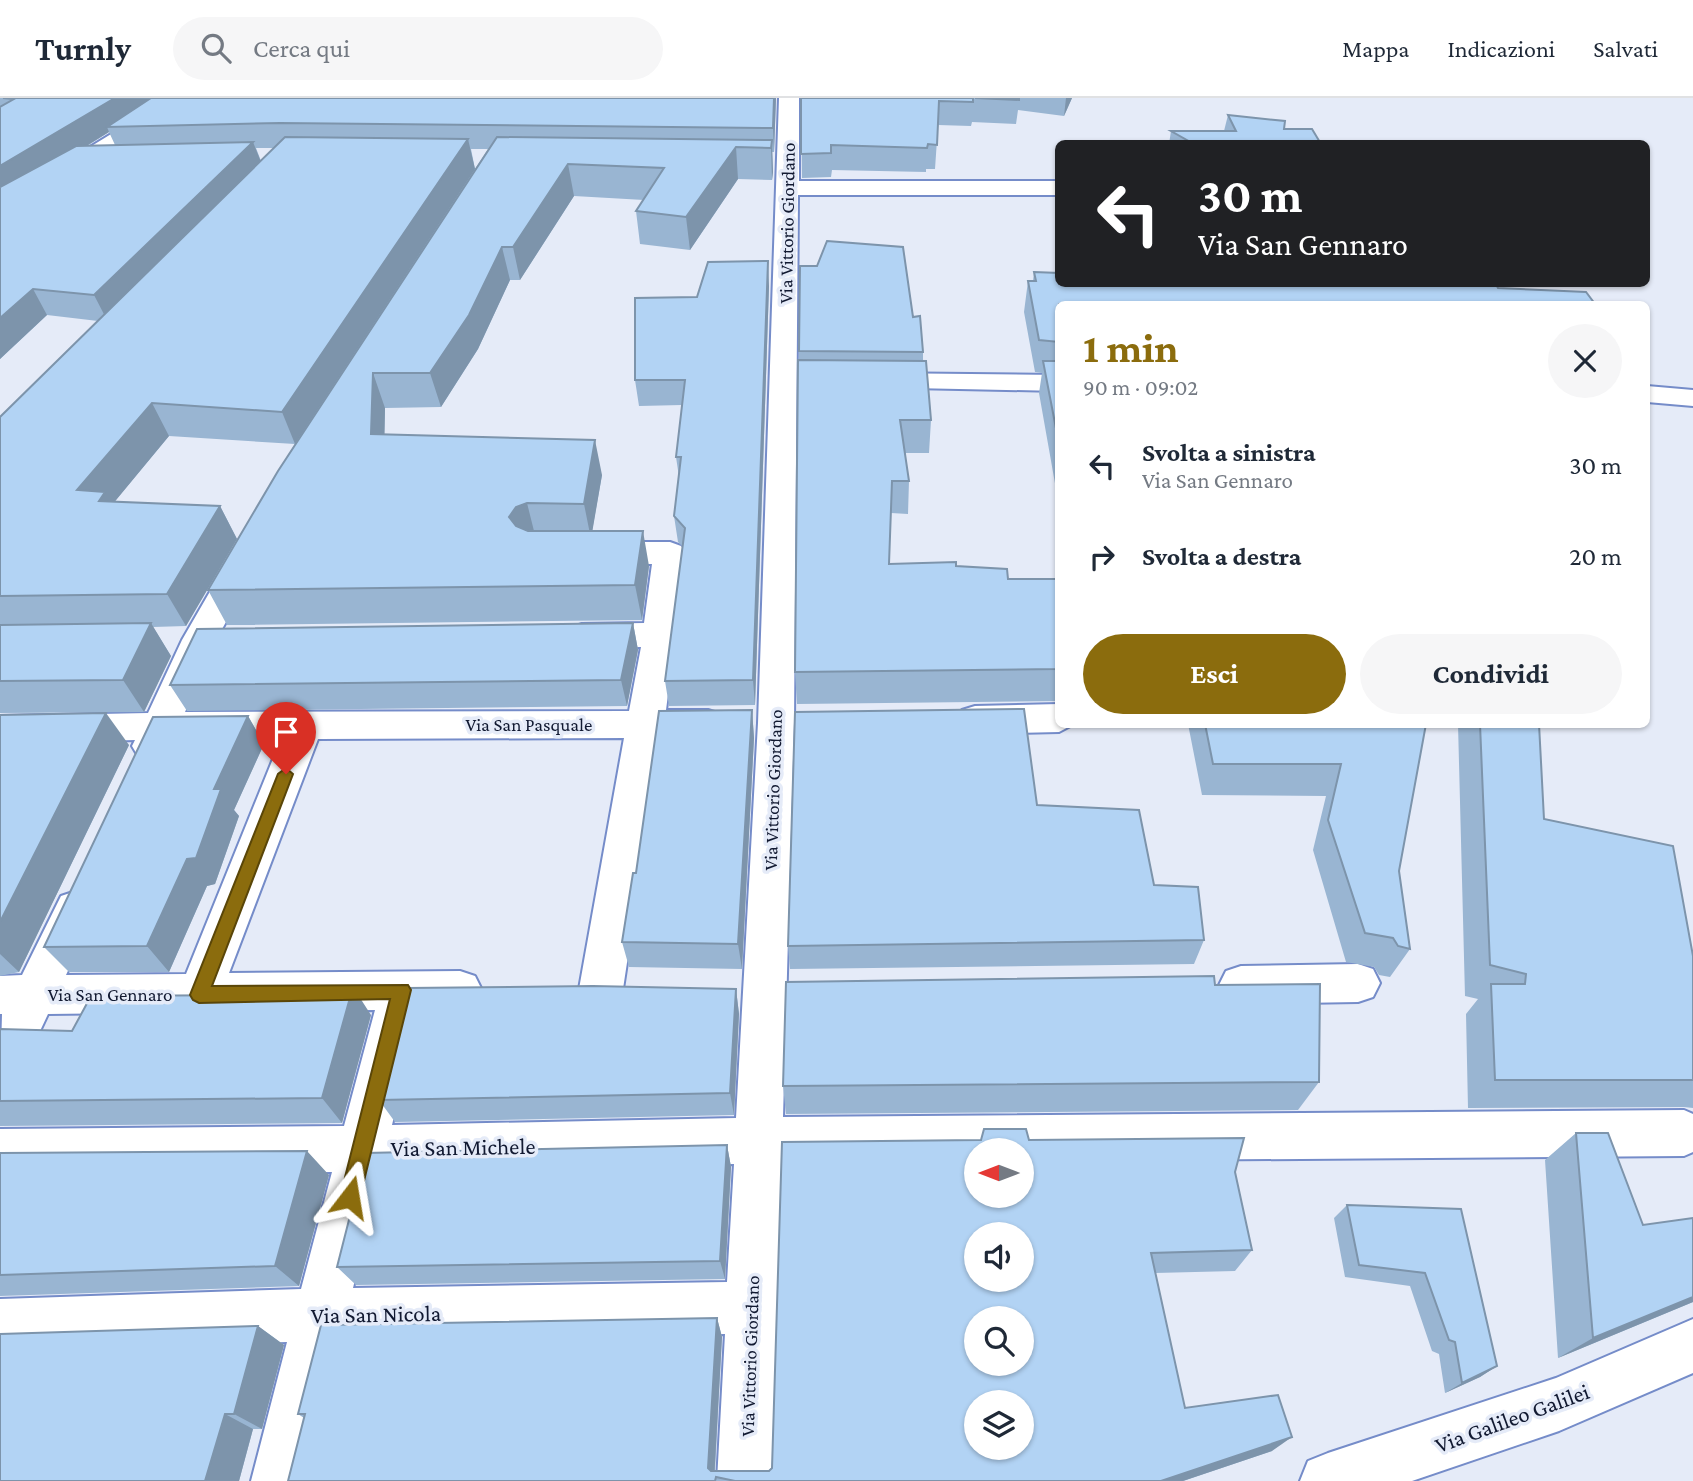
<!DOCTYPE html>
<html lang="it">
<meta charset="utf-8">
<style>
:root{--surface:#fff;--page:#f6f6f7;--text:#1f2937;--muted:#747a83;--line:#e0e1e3;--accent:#8b6c0d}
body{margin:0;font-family:"Crimson Pro",serif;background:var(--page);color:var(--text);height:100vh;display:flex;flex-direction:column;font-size:26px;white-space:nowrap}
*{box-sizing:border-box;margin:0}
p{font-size:23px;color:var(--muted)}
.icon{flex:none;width:38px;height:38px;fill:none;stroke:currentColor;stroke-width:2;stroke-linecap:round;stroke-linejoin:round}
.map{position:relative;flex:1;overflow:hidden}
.drawer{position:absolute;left:1055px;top:203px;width:595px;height:427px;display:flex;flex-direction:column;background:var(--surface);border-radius:10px;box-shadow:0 2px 5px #0004}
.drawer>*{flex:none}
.hud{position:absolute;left:1055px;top:42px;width:595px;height:147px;border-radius:10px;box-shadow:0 2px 5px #0004;background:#202124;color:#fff;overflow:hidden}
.needle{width:46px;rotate:270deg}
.tools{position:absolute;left:964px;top:1040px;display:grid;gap:14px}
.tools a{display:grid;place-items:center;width:70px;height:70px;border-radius:50%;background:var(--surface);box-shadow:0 2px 5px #0004;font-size:35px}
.pin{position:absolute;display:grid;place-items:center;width:60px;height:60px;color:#fff;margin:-72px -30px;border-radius:50% 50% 50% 0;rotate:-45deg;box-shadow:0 0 7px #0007}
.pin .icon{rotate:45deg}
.me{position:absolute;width:77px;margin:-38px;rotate:14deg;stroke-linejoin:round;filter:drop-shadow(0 0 5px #0008)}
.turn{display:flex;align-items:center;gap:24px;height:147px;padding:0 28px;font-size:32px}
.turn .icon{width:91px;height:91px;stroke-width:2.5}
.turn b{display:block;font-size:49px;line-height:60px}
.round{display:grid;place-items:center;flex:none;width:74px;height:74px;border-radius:37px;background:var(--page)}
.summary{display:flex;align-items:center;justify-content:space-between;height:119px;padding:0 28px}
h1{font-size:42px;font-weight:700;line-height:52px;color:var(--accent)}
.primary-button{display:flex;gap:14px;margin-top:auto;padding:14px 28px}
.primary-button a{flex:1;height:80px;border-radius:42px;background:var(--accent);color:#fff;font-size:28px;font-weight:700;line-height:80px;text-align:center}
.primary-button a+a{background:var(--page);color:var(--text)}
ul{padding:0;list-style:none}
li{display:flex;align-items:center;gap:21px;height:91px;padding:0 28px}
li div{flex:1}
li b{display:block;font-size:26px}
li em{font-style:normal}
header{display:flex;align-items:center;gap:42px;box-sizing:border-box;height:98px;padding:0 35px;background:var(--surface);border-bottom:2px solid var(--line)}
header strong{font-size:33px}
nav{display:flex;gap:38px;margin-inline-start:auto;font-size:24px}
.search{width:490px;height:63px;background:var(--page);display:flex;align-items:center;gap:18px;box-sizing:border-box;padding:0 24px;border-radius:38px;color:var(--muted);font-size:26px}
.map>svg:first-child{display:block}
</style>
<header>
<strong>Turnly</strong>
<div class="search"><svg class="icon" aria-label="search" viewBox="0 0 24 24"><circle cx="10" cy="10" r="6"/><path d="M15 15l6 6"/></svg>Cerca qui</div>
<nav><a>Mappa</a><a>Indicazioni</a><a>Salvati</a></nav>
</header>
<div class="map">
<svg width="1693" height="1383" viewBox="0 0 1693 1383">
<rect width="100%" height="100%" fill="#e5ebf8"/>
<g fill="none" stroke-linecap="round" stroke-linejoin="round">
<g stroke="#758cc9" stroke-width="4">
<path id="minor" d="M 170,0 L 194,0 L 8,119 L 0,121 L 0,104 Z
M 779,0 L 799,0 L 799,83 L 1059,83 L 1059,97 L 798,97 L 794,625 L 783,1019 L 1684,1012 L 1693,1016 L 1693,1054 L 1684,1058 L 1022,1063 L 1022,1052 L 976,1052 L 976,1063 L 782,1065 L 773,1383 L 717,1383 L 725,1236 L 341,1243 L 307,1383 L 251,1383 L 287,1244 L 0,1253 L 0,1201 L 301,1191 L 332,1074 L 0,1077 L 0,1031 L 344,1028 L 375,912 L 48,916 L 16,984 L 0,990 L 2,916 L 0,916 L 0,878 L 22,877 L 61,798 L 76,793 L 91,798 L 97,810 L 66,877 L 186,876 L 281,641 L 172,642 L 164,658 L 151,662 L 138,658 L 132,648 L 135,642 L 0,646 L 0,618 L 148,615 L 182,542 L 227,464 L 231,456 L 243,453 L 255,456 L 259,464 L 216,542 L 185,614 L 629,613 L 641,549 L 582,550 L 570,546 L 565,538 L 570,530 L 582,526 L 644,525 L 652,466 L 595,466 L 584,462 L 579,455 L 584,448 L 595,444 L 670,444 L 681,448 L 686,455 L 666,612 L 708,612 L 721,616 L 726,626 L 721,636 L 708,640 L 661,640 L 623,891 L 616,905 L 601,910 L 586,905 L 579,891 L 624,640 L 318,641 L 229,875 L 460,873 L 475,878 L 482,892 L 475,906 L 460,911 L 419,912 L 392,1027 L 736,1020 L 758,625 ZM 734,1066 L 727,1184 L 353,1190 L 381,1074 Z
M 874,275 L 1059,277 L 1059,293 L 864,289 L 860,283 L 864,277 Z
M 1647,288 L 1693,292 L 1693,308 L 1647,304 Z
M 1059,606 L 1059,626 L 1074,626 L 1059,634 L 975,636 L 962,632 L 957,622 L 962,612 L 975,608 Z
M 1358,866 L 1373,871 L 1380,885 L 1373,899 L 1358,904 L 1241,906 L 1226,901 L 1219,887 L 1226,873 L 1241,868 Z
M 1693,1221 L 1693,1275 L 1559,1333 L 1412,1383 L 1300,1383 L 1308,1363 L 1328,1355 L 1556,1280 Z"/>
</g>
<use href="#minor" fill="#fff" fill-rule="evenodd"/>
</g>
<path fill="#99b5d2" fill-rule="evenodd" d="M 0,0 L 776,0 L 774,54 L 772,54 L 773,74 L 772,82 L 738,81 L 690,152 L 640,146 L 636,113 L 644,102 L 574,98 L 520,182 L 510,182 L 478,251 L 441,309 L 385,310 L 384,336 L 602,377 L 592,433 L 649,468 L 642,522 L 227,527 L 208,492 L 295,346 L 169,338 L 114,404 L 220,408 L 237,441 L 186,528 L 153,529 L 171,558 L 144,614 L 0,615 L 0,319 L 98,223 L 47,217 L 0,261 ZM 109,34 L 115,47 L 87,48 ZM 256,50 L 274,50 L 261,63 ZM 471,51 L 488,51 L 313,319 L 475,71 Z
M 801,0 L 1072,0 L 1064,18 L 1018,12 L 1016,26 L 972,24 L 971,28 L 938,27 L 935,71 L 926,71 L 926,74 L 832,72 L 831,79 L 802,80 Z
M 1228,17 L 1284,31 L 1321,46 L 1169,46 L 1171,33 L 1224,33 Z
M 800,168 L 913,219 L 923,254 L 923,263 L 931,322 L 929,355 L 905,355 L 909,383 L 908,416 L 891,415 L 889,466 L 956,468 L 1008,481 L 1059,481 L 1059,603 L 797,606 L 795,574 Z
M 1034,174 L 1188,187 L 1496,186 L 1498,190 L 1059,206 L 1059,408 L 1039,295 L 1042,275 L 1035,274 L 1024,214 L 1028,183 L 1033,183 Z
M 769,188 L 755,607 L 669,608 L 665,583 L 683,449 L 678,444 L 674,418 L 679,379 L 676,359 L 682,307 L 639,308 L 635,282 L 697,199 Z
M 633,525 L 638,552 L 627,608 L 187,613 L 170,587 Z
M 752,612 L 754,640 L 742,871 L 629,869 L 622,844 L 636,775 Z
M 0,617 L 129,647 L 19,874 L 0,878 Z
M 248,618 L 264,646 L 234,712 L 239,718 L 215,786 L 207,788 L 169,874 L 69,874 L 44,849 Z
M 1188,626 L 1426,626 L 1399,773 L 1410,851 L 1390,879 L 1379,877 L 1374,869 L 1346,864 L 1313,752 L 1326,698 L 1202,697 Z
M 1458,626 L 1539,626 L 1544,721 L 1693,858 L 1693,1010 L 1684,1009 L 1468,1010 L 1466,916 L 1478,901 L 1465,898 Z
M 1037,707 L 1204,842 L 1194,866 L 790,871 L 788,848 Z
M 1215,887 L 1319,984 L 1298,1012 L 786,1016 L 783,988 Z
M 736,891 L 739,916 L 734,1017 L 395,1024 L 379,1002 Z
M 371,917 L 342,1025 L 0,1028 L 0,931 L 72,933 Z
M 1576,1035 L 1643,1127 L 1693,1120 L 1693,1204 L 1558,1260 L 1545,1062 Z
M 1029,1042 L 1235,1074 L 1252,1152 L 1235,1173 L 1155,1175 L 1185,1310 L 1272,1353 L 1183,1383 L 288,1383 L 304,1320 L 298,1316 L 717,1220 L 722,1239 L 715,1373 L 769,1373 Z
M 727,1047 L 731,1069 L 725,1181 L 356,1187 L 337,1169 Z
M 0,1055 L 329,1077 L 299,1188 L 0,1198 Z
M 1347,1107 L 1461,1111 L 1497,1268 L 1480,1279 L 1445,1295 L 1439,1256 L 1432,1253 L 1410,1188 L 1345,1179 L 1334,1120 Z
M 258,1228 L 284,1247 L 262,1331 L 253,1331 L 239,1383 L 0,1383 Z"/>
<path fill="#7d94ab" d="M 115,0 L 165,0 L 107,29 L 109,34 L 0,101 L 0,68 Z
M 774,0 L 776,0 L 774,54 L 773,30 Z
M 1066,0 L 1072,0 L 1064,18 Z
M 468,41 L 475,71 L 295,346 L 282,314 Z
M 772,42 L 773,74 L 772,82 L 771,50 Z
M 253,44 L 263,69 L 108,224 L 94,197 Z
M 736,49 L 738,81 L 690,152 L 686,119 Z
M 568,66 L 574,98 L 520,182 L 513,149 Z
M 502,149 L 510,182 L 478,251 L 441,309 L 430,275 Z
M 768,163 L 769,188 L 755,607 L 753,582 Z
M 33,191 L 47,217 L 0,261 L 0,220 Z
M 373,275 L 385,310 L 384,370 L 371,336 Z
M 152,305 L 169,338 L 112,407 L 124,427 L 77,392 Z
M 595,342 L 602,377 L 591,441 L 584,406 Z
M 527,405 L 536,441 L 525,445 L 509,419 L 516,409 Z
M 220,408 L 237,441 L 186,528 L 167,496 Z
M 643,433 L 649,468 L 642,522 L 635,487 Z
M 151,525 L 171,558 L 144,614 L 123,582 Z
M 633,525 L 638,552 L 627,608 L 621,582 Z
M 752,612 L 754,640 L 742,871 L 738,846 Z
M 106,615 L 129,647 L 19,874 L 0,856 L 0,824 Z
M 248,618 L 264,646 L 234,712 L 239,718 L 215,786 L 207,788 L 169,874 L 147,848 L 187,761 L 214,691 Z
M 353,889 L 371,917 L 342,1025 L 322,1000 Z
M 736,891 L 739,916 L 734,1017 L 730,995 Z
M 727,1047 L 731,1069 L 725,1181 L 720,1163 Z
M 307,1053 L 329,1077 L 299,1188 L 275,1168 Z
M 1693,1199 L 1693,1204 L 1558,1260 L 1593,1240 Z
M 717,1220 L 722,1239 L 714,1383 L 708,1370 Z
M 258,1228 L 284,1247 L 262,1331 L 234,1316 Z
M 1497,1268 L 1480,1279 L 1445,1295 L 1462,1285 Z
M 225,1316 L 253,1331 L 239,1383 L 205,1383 Z
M 1292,1339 L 1272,1353 L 1183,1383 L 1161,1383 Z"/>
<path fill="#b2d3f4" stroke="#7d94ab" stroke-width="2" fill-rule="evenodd" d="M 3,0 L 115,0 L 0,68 L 0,9 L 14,1 Z
M 151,0 L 774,0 L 773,30 L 280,25 L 107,29 Z
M 801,0 L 973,0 L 973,4 L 939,3 L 937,47 L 928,46 L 927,50 L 831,47 L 831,55 L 801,56 Z
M 975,0 L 1019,0 L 1019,2 Z
M 1228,17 L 1285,23 L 1284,31 L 1312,31 L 1321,46 L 1194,46 L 1171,33 L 1236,33 Z
M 285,39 L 468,41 L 282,314 L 152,305 L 77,392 L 105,394 L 99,403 L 220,408 L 167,496 L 0,498 L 0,319 Z
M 497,39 L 772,42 L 771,50 L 736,49 L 686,119 L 636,113 L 664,70 L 568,66 L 513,149 L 502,149 L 469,217 L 430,275 L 373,275 L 371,336 L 595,342 L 584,406 L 527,405 L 516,409 L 509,419 L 516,428 L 528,433 L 643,433 L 635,487 L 208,492 L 278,373 Z
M 253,44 L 94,197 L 33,191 L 0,220 L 0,89 L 76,48 Z
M 827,143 L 903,149 L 913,219 L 920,218 L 923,254 L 799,253 L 800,168 L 817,168 Z
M 768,163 L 753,582 L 665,583 L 685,430 L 674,418 L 681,359 L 676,359 L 685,282 L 635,282 L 635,200 L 697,199 L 708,164 Z
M 1034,174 L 1059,175 L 1059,186 L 1188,186 L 1188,187 L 1496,186 L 1498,190 L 1586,194 L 1595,206 L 1059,206 L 1059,244 L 1039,242 L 1028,183 L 1036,183 Z
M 798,262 L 926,263 L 931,322 L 900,322 L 909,383 L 892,383 L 889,466 L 956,464 L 956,468 L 1007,471 L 1008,481 L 1059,481 L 1059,571 L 795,574 Z
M 1043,263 L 1059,263 L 1059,346 Z
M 151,525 L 123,582 L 0,583 L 0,527 Z
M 633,525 L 621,582 L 170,587 L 197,531 Z
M 1024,611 L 1037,707 L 1139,712 L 1154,787 L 1198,789 L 1204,842 L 788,848 L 795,614 Z
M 752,612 L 738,846 L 622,844 L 633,775 L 636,775 L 659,613 Z
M 106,615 L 0,824 L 0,617 Z
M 248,618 L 214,691 L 221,691 L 196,760 L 187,761 L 147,848 L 44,849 L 153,619 Z
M 1205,626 L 1426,626 L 1399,773 L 1410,851 L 1398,848 L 1393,840 L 1365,835 L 1328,722 L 1341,666 L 1213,666 Z
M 1480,626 L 1539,626 L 1544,721 L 1673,748 L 1693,858 L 1693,982 L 1495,982 L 1491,886 L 1525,886 L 1526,876 L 1490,867 Z
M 1214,878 L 1215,887 L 1320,886 L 1319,984 L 783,988 L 786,884 Z
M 593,888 L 736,891 L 730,995 L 379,1002 L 407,890 Z
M 269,889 L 353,889 L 322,1000 L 0,1003 L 0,931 L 72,933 L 91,898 L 266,897 Z
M 984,1031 L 1026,1031 L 1029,1042 L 1244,1040 L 1235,1074 L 1252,1152 L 1151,1155 L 1185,1310 L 1278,1297 L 1292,1339 L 1161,1383 L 735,1383 L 716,1379 L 715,1383 L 288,1383 L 305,1316 L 298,1316 L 321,1227 L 717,1220 L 708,1370 L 711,1373 L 769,1373 L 772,1370 L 782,1044 L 981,1042 ZM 976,1052 L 1022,1052 L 1022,1097 L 976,1097 ZM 976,1136 L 1022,1136 L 1022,1181 L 976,1181 ZM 976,1220 L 1022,1220 L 1022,1265 L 976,1265 ZM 976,1304 L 1022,1304 L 1022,1349 L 976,1349 Z
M 1576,1035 L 1608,1035 L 1643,1127 L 1693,1120 L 1693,1199 L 1593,1240 Z
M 727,1047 L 720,1163 L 337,1169 L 366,1055 Z
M 307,1053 L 275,1168 L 0,1177 L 0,1055 Z
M 1347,1107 L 1461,1111 L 1497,1268 L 1462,1285 L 1455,1244 L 1449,1242 L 1425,1175 L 1359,1167 Z
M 258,1228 L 234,1316 L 225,1316 L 205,1383 L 0,1383 L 0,1236 Z"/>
<path fill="#8b6c0d" stroke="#5a4608" stroke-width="2" d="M 286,670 L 293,676 L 212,888 L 408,887 L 411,892 L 360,1099 L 357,1106 L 350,1109 L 343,1106 L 340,1099 L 390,901 L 199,905 L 193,902 L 190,897 L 278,676 Z"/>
<g text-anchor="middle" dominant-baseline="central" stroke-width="7" stroke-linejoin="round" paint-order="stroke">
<g font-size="19" fill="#111931" stroke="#e5ebf8">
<text transform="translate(787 125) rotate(-89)">Via Vittorio Giordano</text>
<text x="529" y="626">Via San Pasquale</text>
<text transform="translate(773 692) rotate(-88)">Via Vittorio Giordano</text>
<text x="110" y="896">Via San Gennaro</text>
<text transform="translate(750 1258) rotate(-88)">Via Vittorio Giordano</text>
</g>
<g font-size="23" fill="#111931" stroke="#e5ebf8">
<text transform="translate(463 1049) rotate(-1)">Via San Michele</text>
<text transform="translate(376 1216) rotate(-1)">Via San Nicola</text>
<text transform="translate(1512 1320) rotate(-20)">Via Galileo Galilei</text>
</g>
</g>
</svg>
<div class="tools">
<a><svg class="needle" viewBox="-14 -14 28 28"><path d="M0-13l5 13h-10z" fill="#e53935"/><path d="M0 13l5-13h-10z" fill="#747a83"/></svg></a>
<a><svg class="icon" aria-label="sound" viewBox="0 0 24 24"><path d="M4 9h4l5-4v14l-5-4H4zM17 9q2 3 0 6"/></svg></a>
<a><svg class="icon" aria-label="search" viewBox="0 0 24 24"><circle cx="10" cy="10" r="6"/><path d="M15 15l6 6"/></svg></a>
<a><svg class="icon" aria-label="layers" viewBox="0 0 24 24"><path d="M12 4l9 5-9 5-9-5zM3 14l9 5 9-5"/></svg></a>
</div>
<div class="pin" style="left:286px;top:676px;background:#d93025"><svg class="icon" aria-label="arrive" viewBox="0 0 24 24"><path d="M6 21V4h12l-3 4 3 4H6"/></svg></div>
<svg class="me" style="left:350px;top:1099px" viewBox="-20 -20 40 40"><path d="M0-17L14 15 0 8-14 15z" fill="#8b6c0d" stroke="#fff" stroke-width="4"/></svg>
<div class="hud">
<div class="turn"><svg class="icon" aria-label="left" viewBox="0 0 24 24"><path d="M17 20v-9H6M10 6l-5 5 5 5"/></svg><div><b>30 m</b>Via San Gennaro</div></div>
</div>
<section class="drawer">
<div class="summary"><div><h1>1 min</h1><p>90 m · 09:02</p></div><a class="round"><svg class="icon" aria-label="close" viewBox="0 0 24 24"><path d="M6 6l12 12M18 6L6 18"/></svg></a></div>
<ul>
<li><svg class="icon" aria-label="left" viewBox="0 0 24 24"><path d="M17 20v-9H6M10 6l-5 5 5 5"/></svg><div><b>Svolta a sinistra</b><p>Via San Gennaro</p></div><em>30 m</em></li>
<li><svg class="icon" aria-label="right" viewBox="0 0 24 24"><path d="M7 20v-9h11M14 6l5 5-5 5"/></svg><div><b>Svolta a destra</b></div><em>20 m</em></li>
</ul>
<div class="primary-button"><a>Esci</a><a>Condividi</a></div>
</section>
</div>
